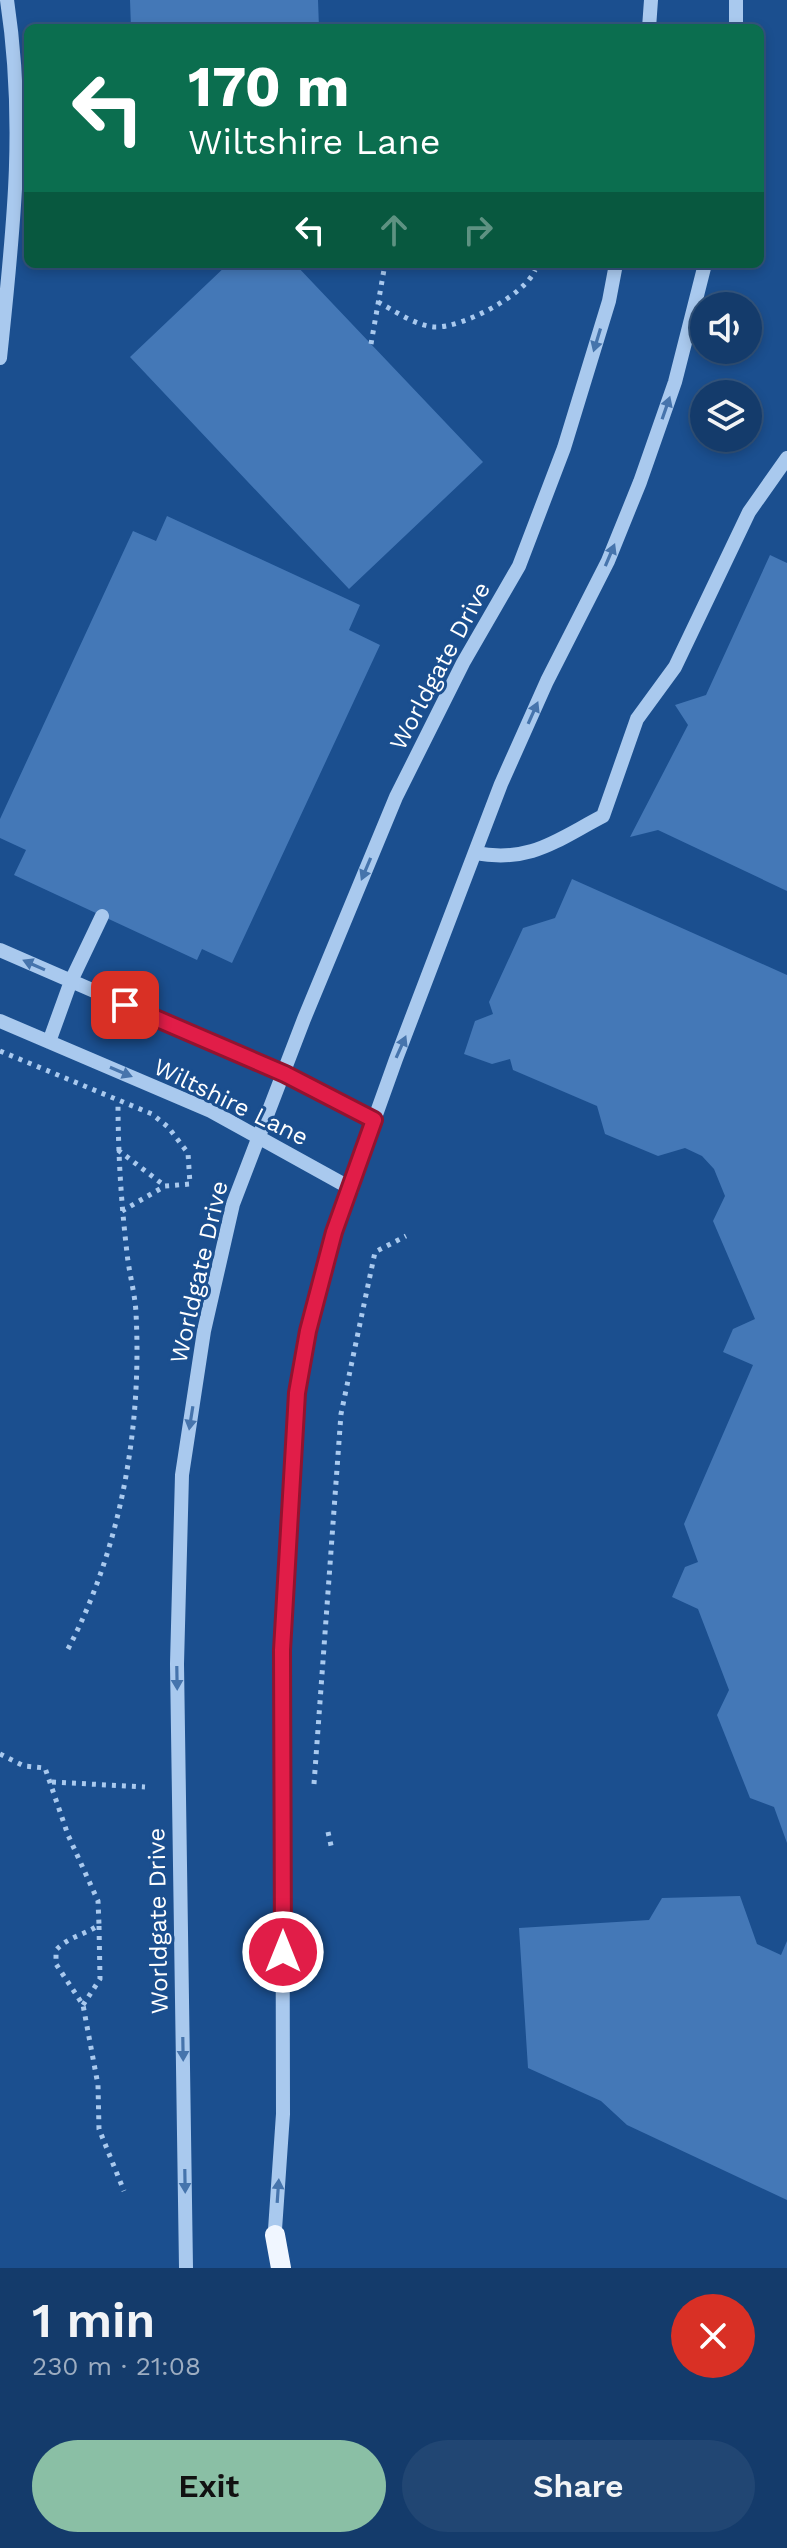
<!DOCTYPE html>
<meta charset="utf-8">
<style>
:root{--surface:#143b6b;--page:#214673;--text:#f1f3f6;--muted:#9dadc1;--line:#33557e;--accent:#8abfa5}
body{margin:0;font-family:"Work Sans",sans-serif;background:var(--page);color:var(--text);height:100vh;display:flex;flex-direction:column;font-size:30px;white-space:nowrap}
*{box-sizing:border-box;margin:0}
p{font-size:26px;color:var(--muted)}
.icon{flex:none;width:44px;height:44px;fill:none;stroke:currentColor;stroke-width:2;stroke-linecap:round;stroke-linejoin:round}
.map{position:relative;height:2268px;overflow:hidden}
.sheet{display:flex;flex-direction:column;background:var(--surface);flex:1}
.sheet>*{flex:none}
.banner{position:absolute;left:24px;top:24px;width:740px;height:244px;border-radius:12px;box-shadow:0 4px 12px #0003,0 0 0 2px var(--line);background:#0b6e4f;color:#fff;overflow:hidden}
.fabs{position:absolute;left:690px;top:292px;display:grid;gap:16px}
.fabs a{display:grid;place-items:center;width:72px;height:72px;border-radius:50%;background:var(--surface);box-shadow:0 4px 12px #0003,0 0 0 2px var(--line);font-size:40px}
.pin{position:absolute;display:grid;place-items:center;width:68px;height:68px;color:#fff;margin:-34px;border-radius:16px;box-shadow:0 4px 12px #0006}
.me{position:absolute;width:88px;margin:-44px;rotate:0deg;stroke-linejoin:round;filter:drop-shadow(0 0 6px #0008)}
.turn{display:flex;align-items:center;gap:28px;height:168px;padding:0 32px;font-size:36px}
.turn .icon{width:104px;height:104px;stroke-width:2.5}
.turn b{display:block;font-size:56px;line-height:68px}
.lanes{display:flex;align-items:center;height:76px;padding:0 32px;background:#0003;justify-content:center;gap:40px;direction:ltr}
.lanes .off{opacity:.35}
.round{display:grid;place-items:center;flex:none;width:84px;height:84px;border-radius:42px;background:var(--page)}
.overview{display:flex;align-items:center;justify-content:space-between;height:136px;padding:0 32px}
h1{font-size:48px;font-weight:600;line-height:60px}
.primary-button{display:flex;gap:16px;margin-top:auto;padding:16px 32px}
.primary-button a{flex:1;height:92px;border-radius:48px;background:var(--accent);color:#111;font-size:32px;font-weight:600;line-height:92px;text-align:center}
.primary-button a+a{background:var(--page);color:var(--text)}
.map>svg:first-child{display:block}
</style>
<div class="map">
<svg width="787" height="2268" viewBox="0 0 787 2268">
<rect width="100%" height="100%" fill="#1b4f8f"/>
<path fill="#4478b7" d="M 130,0 L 318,0 L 319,28 L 131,28 Z
M 228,264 L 295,264 L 483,462 L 349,589 L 130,357 Z
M 167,516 L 360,605 L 349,630 L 380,645 L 232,963 L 202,949 L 197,960 L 14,875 L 26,850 L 0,838 L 0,819 L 133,531 L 156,541 Z
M 770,555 L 787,563 L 787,891 L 658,830 L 630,837 L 688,725 L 675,705 L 706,695 Z
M 572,879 L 787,975 L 787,1843 L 774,1807 L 750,1798 L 717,1715 L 729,1690 L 698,1609 L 672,1597 L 685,1567 L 698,1562 L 684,1524 L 753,1365 L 723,1352 L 733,1329 L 755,1319 L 713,1221 L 725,1196 L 714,1169 L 702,1156 L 685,1148 L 658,1156 L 605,1134 L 597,1106 L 513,1070 L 510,1059 L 492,1064 L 464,1054 L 475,1021 L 493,1014 L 489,1002 L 523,928 L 555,918 Z
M 740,1896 L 757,1944 L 781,1955 L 787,1941 L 787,2200 L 627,2125 L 601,2101 L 528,2068 L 519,1928 L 649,1920 L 662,1898 Z"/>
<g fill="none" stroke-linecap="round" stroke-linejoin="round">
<path stroke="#a9c9ee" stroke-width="5" stroke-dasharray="4 6" stroke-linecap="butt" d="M 378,302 C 395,311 416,326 435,327 C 462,328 525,295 535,270
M 371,344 L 385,264
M 0,1051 L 152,1114 L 168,1127 L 188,1153 L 190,1184 L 165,1186 L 122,1211
M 118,1150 L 165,1186
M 68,1649 C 121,1548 142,1427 136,1313 C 135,1293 129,1273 127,1253 C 121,1202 118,1152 118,1101
M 0,1754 L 24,1766 L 45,1768 L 68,1835 L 98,1901 L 99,1925 C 84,1935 68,1937 56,1950 L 56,1964 L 83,2005 L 98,2085 L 99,2129 L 124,2191
M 52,1782 L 145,1787
M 314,1784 L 341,1414 L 375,1252 L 406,1236
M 328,1832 L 332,1850
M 83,2005 L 100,1979 L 99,1925"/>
<path stroke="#a9c9ee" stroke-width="14" d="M 649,28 L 651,0
M 736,28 L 736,0
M 0,358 C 13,233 26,126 7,0
M 475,853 C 531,863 555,841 603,816 L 637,719 L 675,667 L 749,512 L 787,458
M 0,950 L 285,1074 L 374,1120
M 0,1021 L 211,1111 L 352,1189
M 49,1042 L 71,981 L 102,916
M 274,2244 L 283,2114 L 282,1650 L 297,1393 L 308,1331 L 334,1232 L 396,1059 L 501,784 L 547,681 L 608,561 L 640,482 L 675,382 L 705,264
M 186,2268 L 177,1664 L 182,1475 L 204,1331 L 233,1204 L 304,1019 L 396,797 L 463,663 L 519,566 L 564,448 L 609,301 L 616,264"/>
<path stroke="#f0f6ff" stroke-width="20" d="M 275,2235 L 281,2268"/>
</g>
<defs><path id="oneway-solid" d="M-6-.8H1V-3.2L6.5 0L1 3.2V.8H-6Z" transform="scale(2)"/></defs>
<g fill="#4674ac">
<use href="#oneway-solid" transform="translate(597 340) rotate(107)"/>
<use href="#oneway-solid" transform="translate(666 408) rotate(-71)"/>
<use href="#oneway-solid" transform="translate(610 555) rotate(-67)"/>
<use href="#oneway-solid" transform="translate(533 713) rotate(-66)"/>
<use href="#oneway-solid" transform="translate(366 869) rotate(113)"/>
<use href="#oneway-solid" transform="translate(34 965) rotate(-156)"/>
<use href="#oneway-solid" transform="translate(401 1047) rotate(-66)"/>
<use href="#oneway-solid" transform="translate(121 1072) rotate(23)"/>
<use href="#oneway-solid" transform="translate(191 1418) rotate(99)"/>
<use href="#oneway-solid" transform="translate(177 1678) rotate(89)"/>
<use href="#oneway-solid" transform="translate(183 2049) rotate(89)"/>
<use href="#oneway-solid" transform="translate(185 2181) rotate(89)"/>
<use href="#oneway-solid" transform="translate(278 2191) rotate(-86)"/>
</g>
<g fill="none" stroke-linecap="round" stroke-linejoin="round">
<g stroke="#92132f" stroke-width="20">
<path id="route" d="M 125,1005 L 285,1074 L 374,1120 L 334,1232 L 308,1331 L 297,1393 L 282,1650 L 283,1952"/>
</g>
<use href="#route" stroke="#e11d48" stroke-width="14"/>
</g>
<g text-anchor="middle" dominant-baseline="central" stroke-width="6" stroke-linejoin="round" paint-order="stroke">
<g font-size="24" fill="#fff" stroke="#1b4f8f">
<text transform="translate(440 666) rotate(-62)">Worldgate Drive</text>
<text transform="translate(231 1102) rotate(26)">Wiltshire Lane</text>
<text transform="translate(199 1272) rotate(-77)">Worldgate Drive</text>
<text transform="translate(158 1921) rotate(-91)">Worldgate Drive</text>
</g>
</g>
</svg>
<div class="fabs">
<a><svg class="icon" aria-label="sound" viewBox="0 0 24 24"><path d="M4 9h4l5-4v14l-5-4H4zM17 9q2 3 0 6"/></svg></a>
<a><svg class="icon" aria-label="layers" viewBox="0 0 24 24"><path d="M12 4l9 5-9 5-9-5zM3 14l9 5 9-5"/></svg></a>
</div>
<div class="pin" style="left:125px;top:1005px;background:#d93025"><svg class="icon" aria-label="arrive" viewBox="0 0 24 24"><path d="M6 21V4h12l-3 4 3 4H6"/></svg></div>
<svg class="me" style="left:283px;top:1952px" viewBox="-20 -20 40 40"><circle r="17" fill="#e11d48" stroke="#fff" stroke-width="3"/><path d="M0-11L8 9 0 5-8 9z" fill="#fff"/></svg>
<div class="banner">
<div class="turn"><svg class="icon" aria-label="left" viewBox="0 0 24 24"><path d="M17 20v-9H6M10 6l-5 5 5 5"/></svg><div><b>170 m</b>Wiltshire Lane</div></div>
<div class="lanes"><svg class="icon" aria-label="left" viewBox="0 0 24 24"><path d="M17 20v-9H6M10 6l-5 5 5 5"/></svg><svg class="icon off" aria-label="ahead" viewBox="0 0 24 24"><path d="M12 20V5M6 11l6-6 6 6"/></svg><svg class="icon off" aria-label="right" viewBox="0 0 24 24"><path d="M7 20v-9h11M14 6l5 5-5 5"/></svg></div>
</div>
</div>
<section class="sheet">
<div class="overview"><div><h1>1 min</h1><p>230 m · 21:08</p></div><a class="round" style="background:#d93025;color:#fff"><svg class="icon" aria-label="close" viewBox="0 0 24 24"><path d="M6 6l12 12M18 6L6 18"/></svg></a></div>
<div class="primary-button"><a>Exit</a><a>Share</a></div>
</section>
